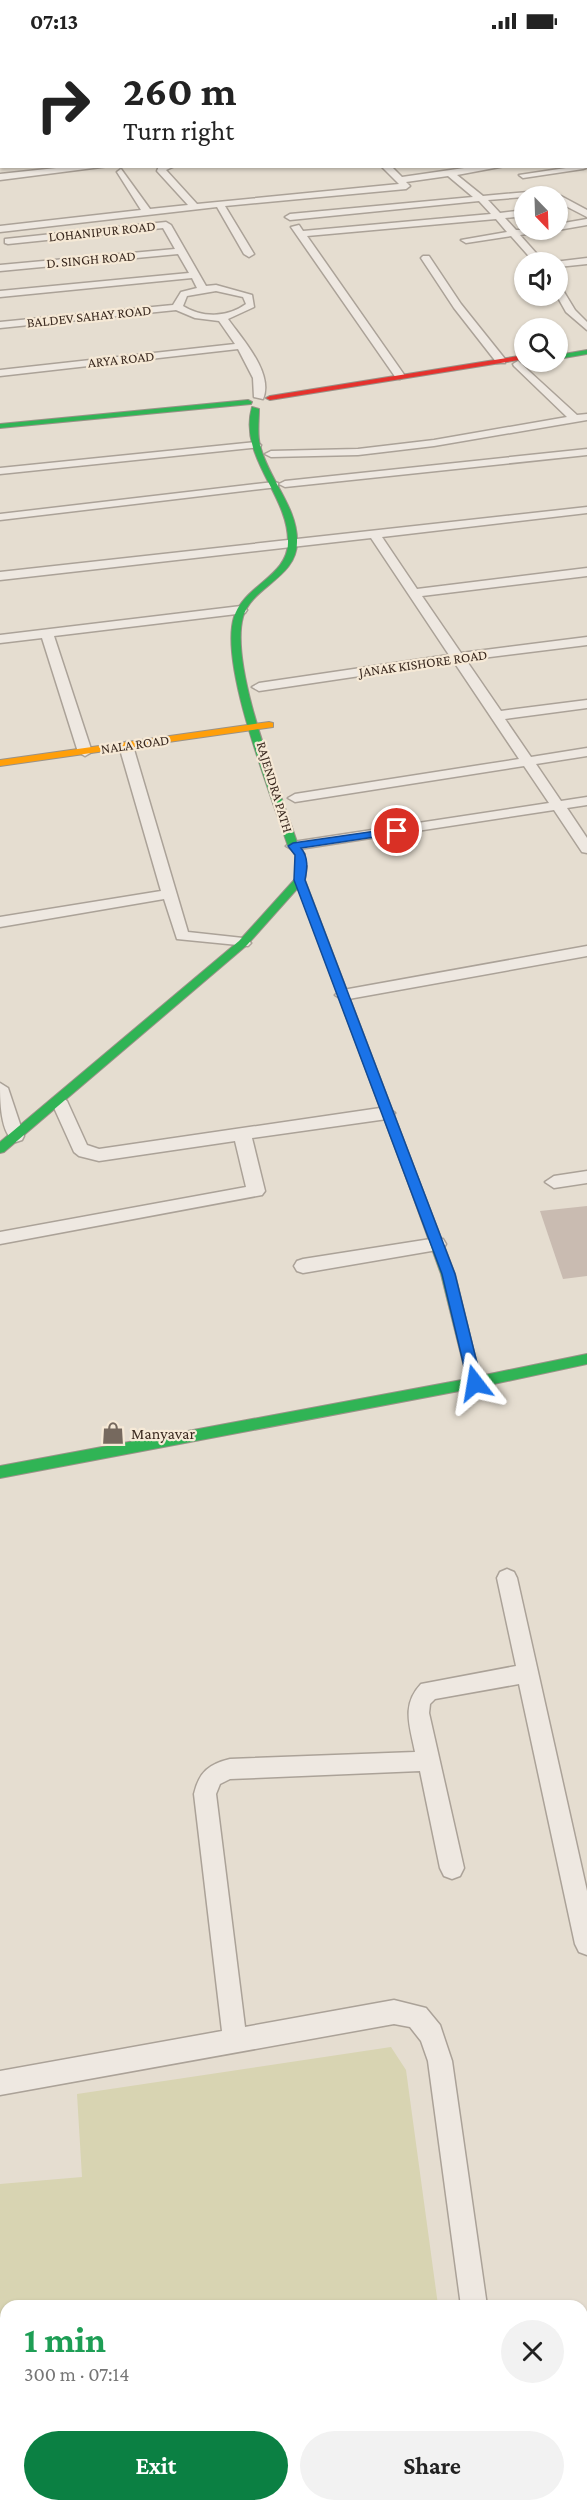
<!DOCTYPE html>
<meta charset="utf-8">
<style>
:root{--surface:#fff;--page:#f2f2f2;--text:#222;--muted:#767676;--accent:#0b8043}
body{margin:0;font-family:"Crimson Pro",serif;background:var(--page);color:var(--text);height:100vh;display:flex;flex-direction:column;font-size:22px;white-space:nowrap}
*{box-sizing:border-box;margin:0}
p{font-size:20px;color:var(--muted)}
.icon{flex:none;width:33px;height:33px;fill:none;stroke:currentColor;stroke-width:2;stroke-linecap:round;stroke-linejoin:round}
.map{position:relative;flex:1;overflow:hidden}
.sheet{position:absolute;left:0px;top:2258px;width:588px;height:212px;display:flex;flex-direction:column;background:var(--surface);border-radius:18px 18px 0 0;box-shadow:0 2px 4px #0004}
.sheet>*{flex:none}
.guide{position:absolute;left:0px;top:0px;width:588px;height:126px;box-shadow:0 2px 4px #0004;background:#fff;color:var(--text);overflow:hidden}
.needle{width:39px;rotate:157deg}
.fabs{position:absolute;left:514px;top:144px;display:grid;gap:12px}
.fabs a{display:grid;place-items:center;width:54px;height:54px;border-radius:50%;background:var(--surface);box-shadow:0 2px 4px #0004;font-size:30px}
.pin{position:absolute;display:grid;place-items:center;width:51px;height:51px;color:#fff;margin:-26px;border:3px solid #fff;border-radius:50%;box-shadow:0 2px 6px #0007}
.me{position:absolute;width:66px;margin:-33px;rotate:346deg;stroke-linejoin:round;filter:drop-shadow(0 0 4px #0008)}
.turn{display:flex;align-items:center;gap:21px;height:126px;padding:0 24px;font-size:27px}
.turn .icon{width:78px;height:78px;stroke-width:2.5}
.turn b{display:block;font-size:42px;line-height:51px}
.round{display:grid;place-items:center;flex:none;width:63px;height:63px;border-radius:32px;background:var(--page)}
.headline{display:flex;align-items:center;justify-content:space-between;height:102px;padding:0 24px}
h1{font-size:36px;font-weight:700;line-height:45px;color:#1e9e55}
.primary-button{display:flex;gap:12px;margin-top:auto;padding:12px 24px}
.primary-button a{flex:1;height:69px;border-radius:36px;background:var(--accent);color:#fff;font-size:24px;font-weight:700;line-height:69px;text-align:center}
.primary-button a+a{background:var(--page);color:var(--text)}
.status{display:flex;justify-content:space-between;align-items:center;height:42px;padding:0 30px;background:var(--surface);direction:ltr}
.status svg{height:16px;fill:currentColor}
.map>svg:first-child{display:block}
</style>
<div class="status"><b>07:13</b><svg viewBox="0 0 49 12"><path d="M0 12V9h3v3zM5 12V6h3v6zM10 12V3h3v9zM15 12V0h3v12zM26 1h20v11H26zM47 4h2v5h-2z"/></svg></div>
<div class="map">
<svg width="587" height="2468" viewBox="0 0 587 2468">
<rect width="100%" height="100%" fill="#e5ddd0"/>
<path fill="#d8d4b2" d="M 391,2005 L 406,2028 L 438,2263 L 6,2264 L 6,2463 L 395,2463 L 301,2468 L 0,2468 L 0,2142 L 82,2135 L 77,2052 Z"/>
<path fill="#c9bbb1" d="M 587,1164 L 587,1234 L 563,1237 L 540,1169 Z"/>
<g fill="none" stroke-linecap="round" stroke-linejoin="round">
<g stroke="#aba298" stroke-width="3">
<path id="street" d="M 34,0 L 44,0 L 43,2 Z
M 513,0 L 521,0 L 522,2 L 514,2 Z
M 586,24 L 587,24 L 587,28 L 586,28 Z
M 0,35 L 2,35 L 2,39 L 0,39 Z
M 0,63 L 2,63 L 2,67 L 0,67 Z
M 0,99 L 2,99 L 2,105 L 0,105 Z
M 586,123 L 587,124 L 586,126 L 583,127 L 523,136 L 519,133 Z
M 75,124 L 109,124 L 0,138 L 0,132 Z
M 159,124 L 175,124 L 166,128 L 197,162 L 399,142 L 381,124 L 391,124 L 402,135 L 478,124 L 505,124 L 457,133 L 483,154 L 551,148 L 552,150 L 548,153 L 488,158 L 500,171 L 525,168 L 525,174 L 505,176 L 516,188 L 542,188 L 541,190 L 520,193 L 544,220 L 534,220 L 511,194 L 466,201 L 461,198 L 507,190 L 496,177 L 307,194 L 405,334 L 400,337 L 396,336 L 291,185 L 299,183 L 303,189 L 491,172 L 479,159 L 290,178 L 285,175 L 290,172 L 473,155 L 448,134 L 406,140 L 410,144 L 406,147 L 225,164 L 254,212 L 249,215 L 244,212 L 217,165 L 0,190 L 0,184 L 141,168 L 117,130 L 121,127 L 150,167 L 188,163 L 157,129 Z
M 555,154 L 561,154 L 587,168 L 587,175 L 558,160 L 558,154 Z
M 587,177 L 587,183 L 558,188 L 557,188 L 558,182 Z
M 166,180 L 171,183 L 206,244 L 216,243 L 252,253 L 254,265 L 228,277 C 242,297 274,331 263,357 L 254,355 L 253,336 L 238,307 L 0,334 L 0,328 L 235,302 L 219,279 L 195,276 L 176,268 L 0,286 L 0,280 L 173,263 L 181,250 L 197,246 L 192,236 L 0,255 L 0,249 L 189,231 L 178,212 L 0,229 L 0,223 L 175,207 L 163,186 L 8,202 L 5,201 L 5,197 ZM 216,249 L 243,255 L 246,262 C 227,276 202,276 183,264 L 187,254 Z
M 423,214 L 429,214 L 461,262 L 505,317 L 505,321 L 497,321 L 454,266 L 421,216 Z
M 587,216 L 587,222 L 558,225 L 558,220 L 554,220 Z
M 558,244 L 561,245 L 575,268 L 587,280 L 587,288 L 566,270 L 557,254 Z
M 518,319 L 577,373 L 587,372 L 587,378 L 434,404 L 358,413 L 271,415 L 265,412 L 271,409 L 358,407 L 434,398 L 567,375 L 514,324 L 513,322 Z
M 256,400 L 261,403 L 260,405 L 0,432 L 0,426 Z
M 587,407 L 587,413 L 285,445 L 279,442 L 285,439 Z
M 274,440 L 278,441 L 278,445 L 0,478 L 0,472 Z
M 587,465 L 587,471 L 382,495 L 417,547 L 587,526 L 587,534 L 422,554 L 461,611 L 587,595 L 587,603 L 466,618 L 501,669 L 587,658 L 587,666 L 505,677 L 531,715 L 587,706 L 587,714 L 536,722 L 561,759 L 587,755 L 587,763 L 567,766 L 587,796 L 587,811 L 582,810 L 554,768 L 293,808 L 286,804 L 293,800 L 549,761 L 524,724 L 295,760 L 288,756 L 295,752 L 519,717 L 454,620 L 259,649 L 252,645 L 259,641 L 449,613 L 371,496 L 0,538 L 0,530 Z
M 241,564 L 247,568 L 245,571 L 54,594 L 92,710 L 85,714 L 78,710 L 42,596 L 0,601 L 0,593 Z
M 126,700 L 133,704 L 188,890 L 243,896 L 248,898 L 251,901 L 248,904 L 177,897 L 164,857 L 0,885 L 0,875 L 161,849 L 119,704 Z
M 587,904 L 587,914 L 343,958 L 335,953 L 343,948 Z
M 0,1041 L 8,1046 L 24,1094 L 22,1098 L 16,1100 C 0,1094 0,1056 0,1041 Z
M 59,1053 L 67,1059 L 87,1103 L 99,1107 L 387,1065 L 395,1071 L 387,1077 L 252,1096 L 265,1149 L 262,1153 L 0,1202 L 0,1190 L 246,1145 L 235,1099 L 99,1119 L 79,1114 L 74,1110 L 51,1059 Z
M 587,1129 L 587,1141 L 554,1146 L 545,1140 L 554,1134 Z
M 437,1196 L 443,1197 L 446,1202 L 443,1207 L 303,1231 L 297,1229 L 294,1224 L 297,1219 L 303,1217 Z
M 507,1527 L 514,1530 L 517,1536 L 587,1849 L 587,1913 L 579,1910 L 575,1902 L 519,1642 L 435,1657 L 430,1662 L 429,1671 L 464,1826 L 460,1834 L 452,1837 L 444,1834 L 440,1826 L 420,1729 L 230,1737 L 220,1742 L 216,1752 L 245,1985 L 394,1958 L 426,1966 L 440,1983 L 452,2019 L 487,2264 L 461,2264 L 428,2019 L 421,1999 L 410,1985 L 394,1982 L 0,2053 L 0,2029 L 222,1989 L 194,1752 C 199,1730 209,1722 230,1717 L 415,1710 C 410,1684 401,1663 421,1642 L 516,1624 L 497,1536 L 500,1530 Z
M 488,2463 L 516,2463 L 517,2468 L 489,2468 Z"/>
</g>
<g stroke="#9a9288" stroke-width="2">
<path id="fast" d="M 587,308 L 587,312 L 558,317 L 558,313 Z
M 248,358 L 252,360 L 251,362 L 0,386 L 0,382 Z
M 252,365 L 259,367 C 259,379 257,392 260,403 C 268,437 298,465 297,500 C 297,536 252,544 243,575 C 229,626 281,751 298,803 L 305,812 L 300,815 L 296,814 L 288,804 C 271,753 219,623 234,575 C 244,543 289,534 288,499 C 288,452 238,415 252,365 Z
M 302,821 L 307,824 L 305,838 L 247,903 L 4,1110 L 0,1111 L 0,1100 L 239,899 L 295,837 L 297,824 Z
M 416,1141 L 422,1146 L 455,1232 L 480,1334 L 587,1312 L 587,1322 L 475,1346 L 0,1436 L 0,1424 L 467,1337 L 441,1232 L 410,1146 Z"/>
</g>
<g stroke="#9a9288" stroke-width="2">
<path id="slow" d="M 269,680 L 273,681 L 273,685 L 0,724 L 0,718 Z
M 300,835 L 305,838 L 422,1146 L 421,1149 L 416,1151 L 410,1146 L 295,838 Z"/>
</g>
<g stroke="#9a9288" stroke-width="2">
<path id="jam" d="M 525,313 L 525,317 L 270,358 L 266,356 L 270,354 Z"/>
</g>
<use href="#street" fill="#eee8e1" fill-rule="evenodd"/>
<use href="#fast" fill="#30b455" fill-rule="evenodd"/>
<use href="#slow" fill="#ff9f0a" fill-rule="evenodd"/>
<use href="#jam" fill="#e5322d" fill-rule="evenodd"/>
<g stroke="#aea7a1" stroke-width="3">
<path id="rail" d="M 99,2 L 114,0
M 195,2 L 209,0
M 216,2 L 229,0"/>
</g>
<use href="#rail" stroke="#f6e9d6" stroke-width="2" stroke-dasharray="7" stroke-linecap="butt"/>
</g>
<path fill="#1a73e8" stroke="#114b97" stroke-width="1.5" d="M 397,786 L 401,787 L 401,791 L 301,806 C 309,816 307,827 305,838 L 455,1232 L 482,1341 L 475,1346 L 468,1341 L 442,1232 L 294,838 L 295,813 L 288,804 L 293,801 Z"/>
<defs>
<g id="shop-bare" transform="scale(1.8)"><path d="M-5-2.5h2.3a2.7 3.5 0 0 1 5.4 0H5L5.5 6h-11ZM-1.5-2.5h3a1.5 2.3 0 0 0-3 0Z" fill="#76695e" stroke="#f6e9d6" stroke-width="2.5" paint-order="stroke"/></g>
</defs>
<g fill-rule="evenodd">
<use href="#shop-bare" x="113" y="1391"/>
</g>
<g text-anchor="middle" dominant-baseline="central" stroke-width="4.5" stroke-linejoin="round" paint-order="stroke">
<g font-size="14" fill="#3b2a20" stroke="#f6e9d6">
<text transform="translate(102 189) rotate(-6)">LOHANIPUR ROAD</text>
<text transform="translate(91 217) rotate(-5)">D. SINGH ROAD</text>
<text transform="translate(89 274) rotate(-6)">BALDEV SAHAY ROAD</text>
<text transform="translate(121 317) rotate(-6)">ARYA ROAD</text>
<text transform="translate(423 621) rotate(-8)">JANAK KISHORE ROAD</text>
<text transform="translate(135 702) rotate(-8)">NALA ROAD</text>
<text transform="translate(275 745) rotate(73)">RAJENDRA PATH</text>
</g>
<g font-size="16" fill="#3b2a20" stroke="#f6e9d6" text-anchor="start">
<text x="131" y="1391">Manyavar</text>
</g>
</g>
</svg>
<div class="fabs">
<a><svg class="needle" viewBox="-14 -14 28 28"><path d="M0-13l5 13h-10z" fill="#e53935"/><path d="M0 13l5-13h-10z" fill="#767676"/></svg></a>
<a><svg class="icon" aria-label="sound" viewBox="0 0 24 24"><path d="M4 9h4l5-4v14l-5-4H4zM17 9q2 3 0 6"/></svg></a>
<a><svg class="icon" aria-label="search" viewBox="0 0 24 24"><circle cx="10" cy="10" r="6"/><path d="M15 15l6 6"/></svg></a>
</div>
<div class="pin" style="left:397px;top:789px;background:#d93025"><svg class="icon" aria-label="arrive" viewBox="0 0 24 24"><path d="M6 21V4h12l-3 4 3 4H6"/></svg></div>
<svg class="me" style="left:475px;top:1341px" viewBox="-20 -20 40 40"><path d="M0-17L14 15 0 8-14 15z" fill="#1a73e8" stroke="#fff" stroke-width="4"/></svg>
<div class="guide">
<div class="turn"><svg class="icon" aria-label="right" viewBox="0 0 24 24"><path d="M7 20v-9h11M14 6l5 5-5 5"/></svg><div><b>260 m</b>Turn right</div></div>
</div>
<section class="sheet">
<div class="headline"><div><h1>1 min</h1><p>300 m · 07:14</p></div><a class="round"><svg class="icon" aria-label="close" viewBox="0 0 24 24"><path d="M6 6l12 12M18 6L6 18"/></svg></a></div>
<div class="primary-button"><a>Exit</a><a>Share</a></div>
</section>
</div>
